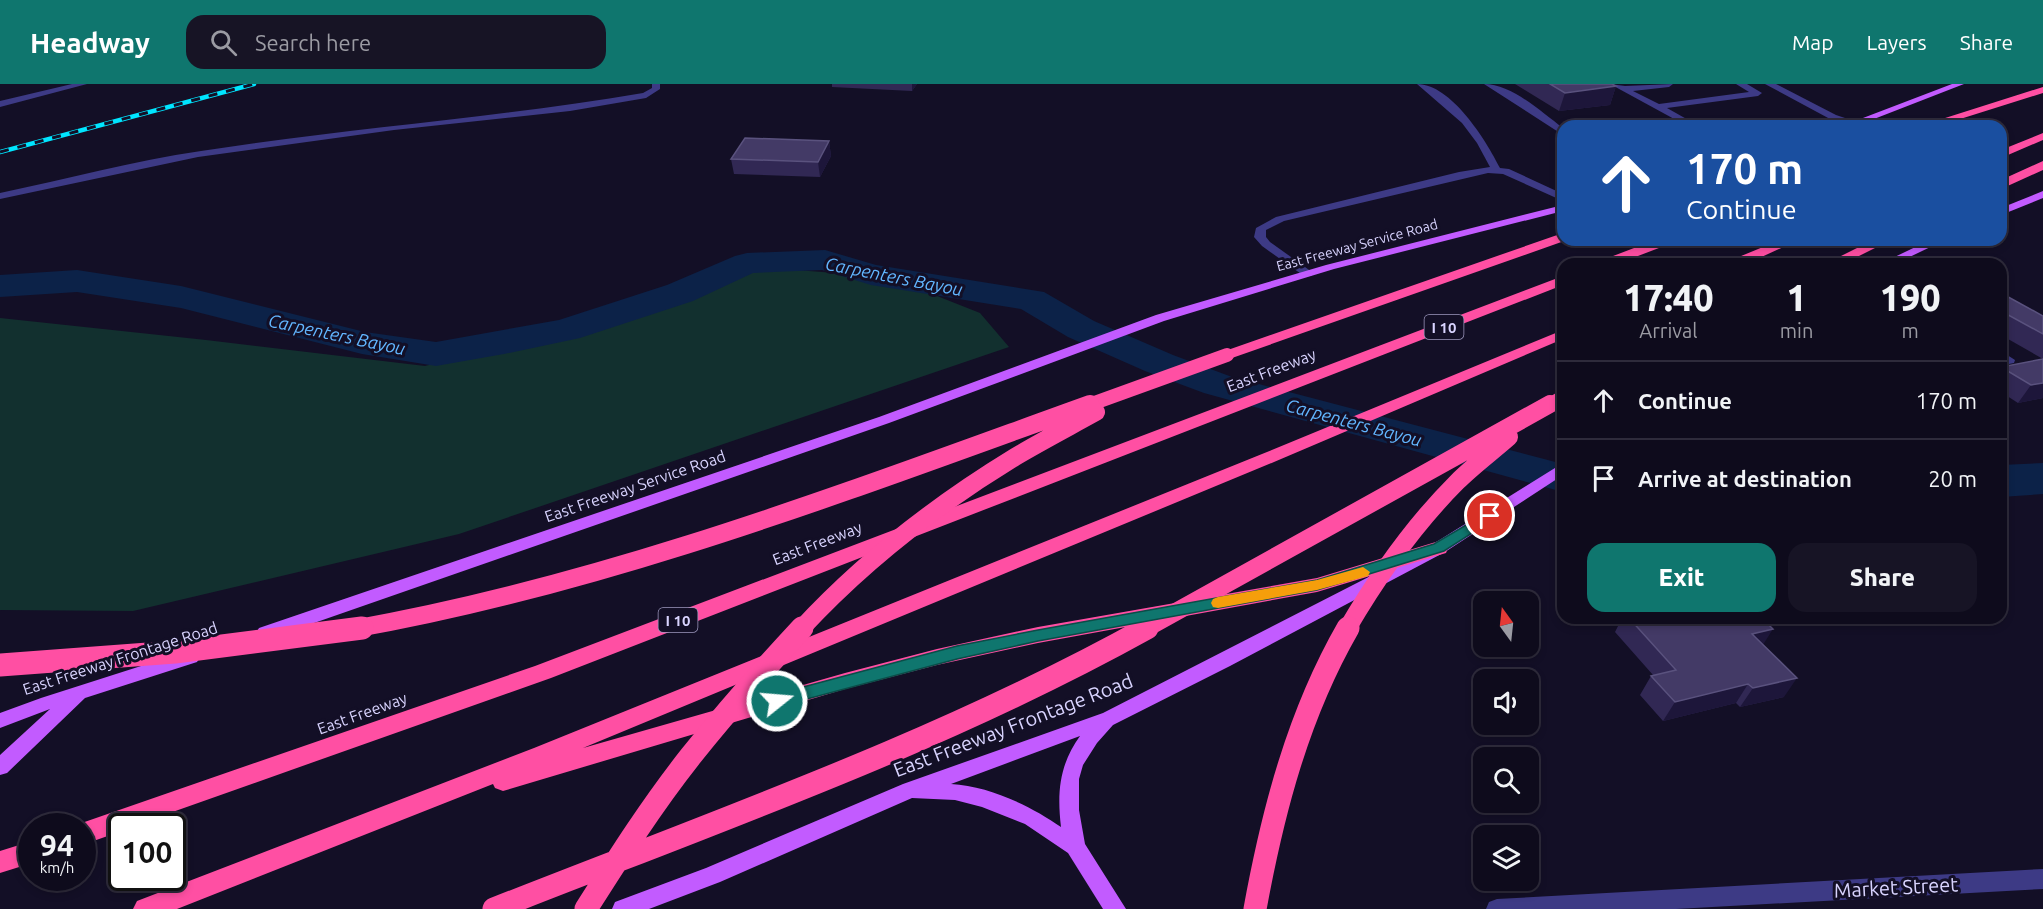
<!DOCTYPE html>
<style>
:root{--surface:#0e0b1c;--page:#171425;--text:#f1f3f6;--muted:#9b9ba3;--line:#2e2b3b;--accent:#0f766e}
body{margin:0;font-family:Ubuntu,sans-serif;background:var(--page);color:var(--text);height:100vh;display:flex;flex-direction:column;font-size:22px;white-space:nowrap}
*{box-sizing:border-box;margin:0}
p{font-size:20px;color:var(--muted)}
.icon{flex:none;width:33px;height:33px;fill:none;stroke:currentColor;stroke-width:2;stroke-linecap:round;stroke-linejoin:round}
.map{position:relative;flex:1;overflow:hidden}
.drawer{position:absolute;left:1557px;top:174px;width:450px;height:366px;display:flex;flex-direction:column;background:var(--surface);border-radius:18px;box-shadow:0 3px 9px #0003,0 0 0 2px var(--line)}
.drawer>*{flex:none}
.guide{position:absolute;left:1557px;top:36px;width:450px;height:126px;border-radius:18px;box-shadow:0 3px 9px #0003,0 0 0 2px var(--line);background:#1a4fa0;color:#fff;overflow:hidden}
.needle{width:39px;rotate:345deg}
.controls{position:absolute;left:1473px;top:507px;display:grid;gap:12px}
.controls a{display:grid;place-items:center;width:66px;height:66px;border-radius:12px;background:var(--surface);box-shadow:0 3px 9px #0003,0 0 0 2px var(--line);font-size:30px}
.speed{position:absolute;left:18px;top:729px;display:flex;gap:12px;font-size:30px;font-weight:700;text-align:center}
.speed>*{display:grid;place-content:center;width:78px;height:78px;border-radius:50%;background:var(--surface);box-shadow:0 3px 9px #0003,0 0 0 2px var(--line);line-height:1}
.speed small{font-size:15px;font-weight:400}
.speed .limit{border:3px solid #111;border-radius:9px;background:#fff;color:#111}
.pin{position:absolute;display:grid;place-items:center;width:51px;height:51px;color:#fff;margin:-26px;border:3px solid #fff;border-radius:50%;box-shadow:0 2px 6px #0007}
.me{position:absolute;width:66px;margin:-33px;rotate:73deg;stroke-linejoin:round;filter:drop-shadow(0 0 4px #0008)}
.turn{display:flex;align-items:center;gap:21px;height:126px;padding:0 30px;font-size:27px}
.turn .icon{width:78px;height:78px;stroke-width:2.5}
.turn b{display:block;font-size:42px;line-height:51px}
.eta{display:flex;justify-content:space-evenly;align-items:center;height:102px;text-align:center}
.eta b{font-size:36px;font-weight:800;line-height:42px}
.action{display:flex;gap:12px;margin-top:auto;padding:12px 30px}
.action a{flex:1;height:69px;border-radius:18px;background:var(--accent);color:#fff;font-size:24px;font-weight:800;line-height:69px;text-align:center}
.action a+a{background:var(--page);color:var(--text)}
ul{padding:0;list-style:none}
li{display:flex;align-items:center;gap:18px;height:78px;padding:0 30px;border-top:2px solid var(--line)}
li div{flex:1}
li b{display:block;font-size:22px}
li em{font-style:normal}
header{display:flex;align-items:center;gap:36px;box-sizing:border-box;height:84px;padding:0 30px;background:var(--accent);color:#fff}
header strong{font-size:28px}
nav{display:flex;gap:33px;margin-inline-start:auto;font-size:21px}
.search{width:420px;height:54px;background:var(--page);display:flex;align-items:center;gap:15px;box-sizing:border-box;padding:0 21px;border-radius:18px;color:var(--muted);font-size:22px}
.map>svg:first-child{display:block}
</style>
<header>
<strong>Headway</strong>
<div class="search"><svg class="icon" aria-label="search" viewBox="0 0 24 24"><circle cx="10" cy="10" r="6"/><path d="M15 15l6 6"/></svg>Search here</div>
<nav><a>Map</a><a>Layers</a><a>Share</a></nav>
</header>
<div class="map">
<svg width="2043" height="825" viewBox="0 0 2043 825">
<rect width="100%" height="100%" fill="#130f26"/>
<path fill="#12302f" d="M 755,183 L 889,193 L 980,229 L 1009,263 L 459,450 L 133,527 L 0,526 L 0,234 L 206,256 L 425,282 L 667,219 Z"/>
<path fill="#0c2248" d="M 2043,379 L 2043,410 L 2001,413 L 2001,381 Z"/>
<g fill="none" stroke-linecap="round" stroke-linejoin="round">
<path fill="#0c2248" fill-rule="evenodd" d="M 825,166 L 876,181 L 1044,208 L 1094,237 L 1173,271 L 1232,293 L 1563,380 L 1563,408 L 1204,309 L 1145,287 L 1068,253 L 1021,225 L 871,201 L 822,186 L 753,189 L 693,217 L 580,254 L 504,270 L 436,282 L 362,270 L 181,224 L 77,208 L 0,213 L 0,191 L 77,186 L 181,202 L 365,248 L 436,258 L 559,236 L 667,201 L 735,172 L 747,169 Z"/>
<path fill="#3d3a85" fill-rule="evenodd" d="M 72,0 L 87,0 L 0,23 L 0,17 Z
M 652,0 L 660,0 L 660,5 L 646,14 L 570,27 L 394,46 L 198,73 L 0,115 L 0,109 C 67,95 133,77 201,67 C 348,44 497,34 643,9 L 652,4 Z
M 1417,0 C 1451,0 1486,56 1500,84 L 1509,85 L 1563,110 L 1563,117 L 1503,90 L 1488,89 L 1284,137 L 1266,146 L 1266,153 L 1270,158 L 1312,188 L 1312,192 L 1304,192 L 1262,162 L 1254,153 L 1256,144 L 1276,133 L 1459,88 L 1490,83 L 1477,59 L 1462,39 Z
M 1484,0 C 1512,0 1541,28 1563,44 L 1563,51 Z
M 1610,0 L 1625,2 L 1673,0 L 1669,3 L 1633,7 L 1659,20 L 1749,8 L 1736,0 L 1747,0 L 1762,9 L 1758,12 L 1667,24 L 1699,42 L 1687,42 Z
M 1765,0 L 1776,0 L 1836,31 L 1860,39 L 1855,42 L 1830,35 Z
M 2001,267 L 2015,276 L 2014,279 L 2009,280 L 2001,277 Z
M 2043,785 L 2043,805 L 1676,825 L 1486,825 L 1489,818 L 1497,815 Z"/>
<path fill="#c25bff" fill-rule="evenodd" d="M 1952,0 L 1964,0 L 1856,42 L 1842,42 Z
M 2043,107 L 2043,114 L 2001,131 L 2001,124 Z
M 1563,121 L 1563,127 L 1334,185 L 1164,237 L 889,339 L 271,554 L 265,555 L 259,554 L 256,549 L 259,544 L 879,333 L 1156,231 L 1326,181 Z
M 1930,156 L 1945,156 L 1895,180 L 1880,180 Z
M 1563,379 L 1563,391 L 1445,468 L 1230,582 L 1113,641 L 1097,659 L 1083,681 L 1079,695 L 1079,726 L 1085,760 L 1126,825 L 1103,825 L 1068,769 L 1025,740 L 982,723 L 955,716 L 912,714 L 720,798 L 649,825 L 612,825 L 615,818 L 706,784 L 903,700 L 1103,629 L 1433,460 ZM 1080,652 C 1059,681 1057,709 1061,743 C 1031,722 989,702 951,700 Z
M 191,566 L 197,568 L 200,573 L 197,578 L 85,614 L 7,689 L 0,691 L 0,671 L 50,625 L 0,644 L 0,629 L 41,614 Z"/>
<path fill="#ff4fa3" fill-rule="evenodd" d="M 2043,3 L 2043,9 L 1938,42 L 1920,42 Z
M 2043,49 L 2043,56 L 2001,74 L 2001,66 Z
M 2043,77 L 2043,86 L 2001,105 L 2001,96 Z
M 1563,149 L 1563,156 L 1567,156 L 1232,274 L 1222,274 L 1219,271 L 1222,268 Z
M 1655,156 L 1674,156 L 1672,159 L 1617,180 L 1598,180 L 1600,177 Z
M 1780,156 L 1799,156 L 1746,180 L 1727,180 L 1729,177 Z
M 1873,156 L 1891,156 L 1843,180 L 1825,180 Z
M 1563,192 L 1563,201 L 551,594 L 133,742 L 122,742 L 122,747 L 82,761 L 82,742 L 73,742 L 535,582 Z
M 1563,246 L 1563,255 L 1274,378 L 583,664 L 845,589 L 937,565 L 1038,543 L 1317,494 L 1439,457 L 1446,459 L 1448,464 L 1446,469 L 1317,508 L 1038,559 L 937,581 L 845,605 L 503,707 L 495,704 L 493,700 L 177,825 L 133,825 L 137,817 L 534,664 L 1262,370 Z
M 32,757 L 32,779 L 0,789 L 0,767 Z"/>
<g stroke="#00e5ff" stroke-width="4.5">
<path id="rail" d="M 0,68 L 254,0"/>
</g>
<use href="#rail" stroke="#130f26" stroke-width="3" stroke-dasharray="9" stroke-linecap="butt"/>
<path stroke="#ff4fa3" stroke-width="14" d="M 1086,322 L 1227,271
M 1548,322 L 1563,313"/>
<path stroke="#ff4fa3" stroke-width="18" d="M 353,545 C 607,500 848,407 1090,320
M 801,545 C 862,479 938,420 1015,373 C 1042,357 1069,343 1096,328
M 1145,545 L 1550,320
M 1347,545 C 1378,492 1413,442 1457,398 C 1473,382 1492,368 1509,353"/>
<path stroke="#ff4fa3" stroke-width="23" d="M 0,581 L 175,568 L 362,544
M 494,825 C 714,738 940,659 1147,544
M 586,825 C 619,773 652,721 690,673 C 726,628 763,586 802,544
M 1255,825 C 1273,727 1298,631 1348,544"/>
</g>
<path fill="#312854" d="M 832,0 L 917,0 L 912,7 L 832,3 Z
M 1515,0 L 1612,0 L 1616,2 L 1610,21 L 1559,27 Z
M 829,57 L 831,72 L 820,93 L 734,90 L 731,75 Z
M 2001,209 L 2043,232 L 2043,314 L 2018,319 L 2001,308 L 2001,283 L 2043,275 L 2001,251 Z
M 1622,534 L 1762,534 L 1763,561 L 1784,613 L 1740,623 L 1736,619 L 1663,637 L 1640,611 L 1651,592 L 1653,591 L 1615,548 Z"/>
<path fill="#1d163a" d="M 912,0 L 917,0 L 912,7 Z
M 1616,2 L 1610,21 L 1559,27 L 1565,9 Z
M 829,57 L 831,72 L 820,93 L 818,78 Z
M 2043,299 L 2043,314 L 2018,319 L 2031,301 Z
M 1773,545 L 1761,564 L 1752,550 Z
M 1797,594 L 1784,613 L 1740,623 L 1753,604 Z
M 1748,600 L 1736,619 L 1663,637 L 1675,618 Z"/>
<path fill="#433a66" stroke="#5a527e" stroke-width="1.5" d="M 1550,0 L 1612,0 L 1616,2 L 1565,9 Z
M 745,54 L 829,57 L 818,78 L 731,75 Z
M 1943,177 L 1948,180 L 1926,180 Z
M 2001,209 L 2043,232 L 2043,250 L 2001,227 Z
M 2043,275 L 2043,299 L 2031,301 L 2001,283 Z
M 1629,534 L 1762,534 L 1773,545 L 1752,550 L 1797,594 L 1753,604 L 1748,600 L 1675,618 L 1651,592 L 1676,586 Z"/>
<path fill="#0f766e" stroke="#0a4d48" stroke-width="1.5" d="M 1490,427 L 1496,432 L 1494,435 L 1444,467 L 1317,506 L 1038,557 L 957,575 L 777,623 L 771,621 L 769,617 L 771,612 L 777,610 L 957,562 L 1038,546 L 1317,496 L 1434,460 Z"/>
<path fill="#f59e0b" d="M 1363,483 L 1370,488 L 1368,492 L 1317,506 L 1218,524 L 1213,523 L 1211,519 L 1213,515 L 1218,513 L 1317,496 Z"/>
<g text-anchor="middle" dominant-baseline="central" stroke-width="6" stroke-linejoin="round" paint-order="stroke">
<g font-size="14" fill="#d9d4ff" stroke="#130f26">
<text transform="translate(1357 161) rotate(-15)">East Freeway Service Road</text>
</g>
<g fill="#130f26" stroke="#9e99be" stroke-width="1.5">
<rect x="1424.5" y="231" width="39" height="24" rx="4.5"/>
<rect x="658.5" y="524" width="39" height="24" rx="4.5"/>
</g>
<g font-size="15" font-weight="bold" fill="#d9d4ff">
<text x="1444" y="243">I 10</text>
<text x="678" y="536">I 10</text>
</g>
<g font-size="16" fill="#d9d4ff" stroke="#130f26">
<text transform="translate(1271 286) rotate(-21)">East Freeway</text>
<text transform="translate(635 402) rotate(-19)">East Freeway Service Road</text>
<text transform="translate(817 459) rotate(-21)">East Freeway</text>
<text transform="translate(120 574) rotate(-18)">East Freeway Frontage Road</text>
<text transform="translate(362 629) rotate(-20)">East Freeway</text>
</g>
<g font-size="18" font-style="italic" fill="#62b6ff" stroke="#130f26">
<text transform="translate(894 192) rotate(11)">Carpenters Bayou</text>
<text transform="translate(337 250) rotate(12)">Carpenters Bayou</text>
<text transform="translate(1354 338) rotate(15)">Carpenters Bayou</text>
</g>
<g font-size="20" fill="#d9d4ff" stroke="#130f26">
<text transform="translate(1013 641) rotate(-21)">East Freeway Frontage Road</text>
<text transform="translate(1896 803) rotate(-3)">Market Street</text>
</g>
</g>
</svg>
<div class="controls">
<a><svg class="needle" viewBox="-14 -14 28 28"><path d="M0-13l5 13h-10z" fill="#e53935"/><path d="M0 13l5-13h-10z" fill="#9b9ba3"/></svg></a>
<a><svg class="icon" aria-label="sound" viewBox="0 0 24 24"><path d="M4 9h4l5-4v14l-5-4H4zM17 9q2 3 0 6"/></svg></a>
<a><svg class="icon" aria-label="search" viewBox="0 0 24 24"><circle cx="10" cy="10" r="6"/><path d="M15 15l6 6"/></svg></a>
<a><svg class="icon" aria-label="layers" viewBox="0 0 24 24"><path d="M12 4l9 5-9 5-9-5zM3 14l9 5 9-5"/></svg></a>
</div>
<div class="speed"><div>94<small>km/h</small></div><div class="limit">100</div></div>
<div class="pin" style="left:1490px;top:432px;background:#d93025"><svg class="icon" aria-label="arrive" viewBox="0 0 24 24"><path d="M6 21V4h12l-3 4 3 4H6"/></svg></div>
<svg class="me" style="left:777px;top:617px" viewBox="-20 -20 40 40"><circle r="17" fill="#0f766e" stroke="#fff" stroke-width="3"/><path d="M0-11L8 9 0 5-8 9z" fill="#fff"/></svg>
<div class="guide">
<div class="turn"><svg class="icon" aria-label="ahead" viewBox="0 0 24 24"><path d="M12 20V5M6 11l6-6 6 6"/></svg><div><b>170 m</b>Continue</div></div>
</div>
<section class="drawer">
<div class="eta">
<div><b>17:40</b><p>Arrival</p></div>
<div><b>1</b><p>min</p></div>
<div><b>190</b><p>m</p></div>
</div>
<ul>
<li><svg class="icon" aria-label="ahead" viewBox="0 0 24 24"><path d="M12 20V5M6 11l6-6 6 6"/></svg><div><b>Continue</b></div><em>170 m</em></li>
<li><svg class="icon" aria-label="arrive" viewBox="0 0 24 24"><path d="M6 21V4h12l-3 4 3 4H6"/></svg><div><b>Arrive at destination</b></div><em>20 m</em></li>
</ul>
<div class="action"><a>Exit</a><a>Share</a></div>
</section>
</div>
